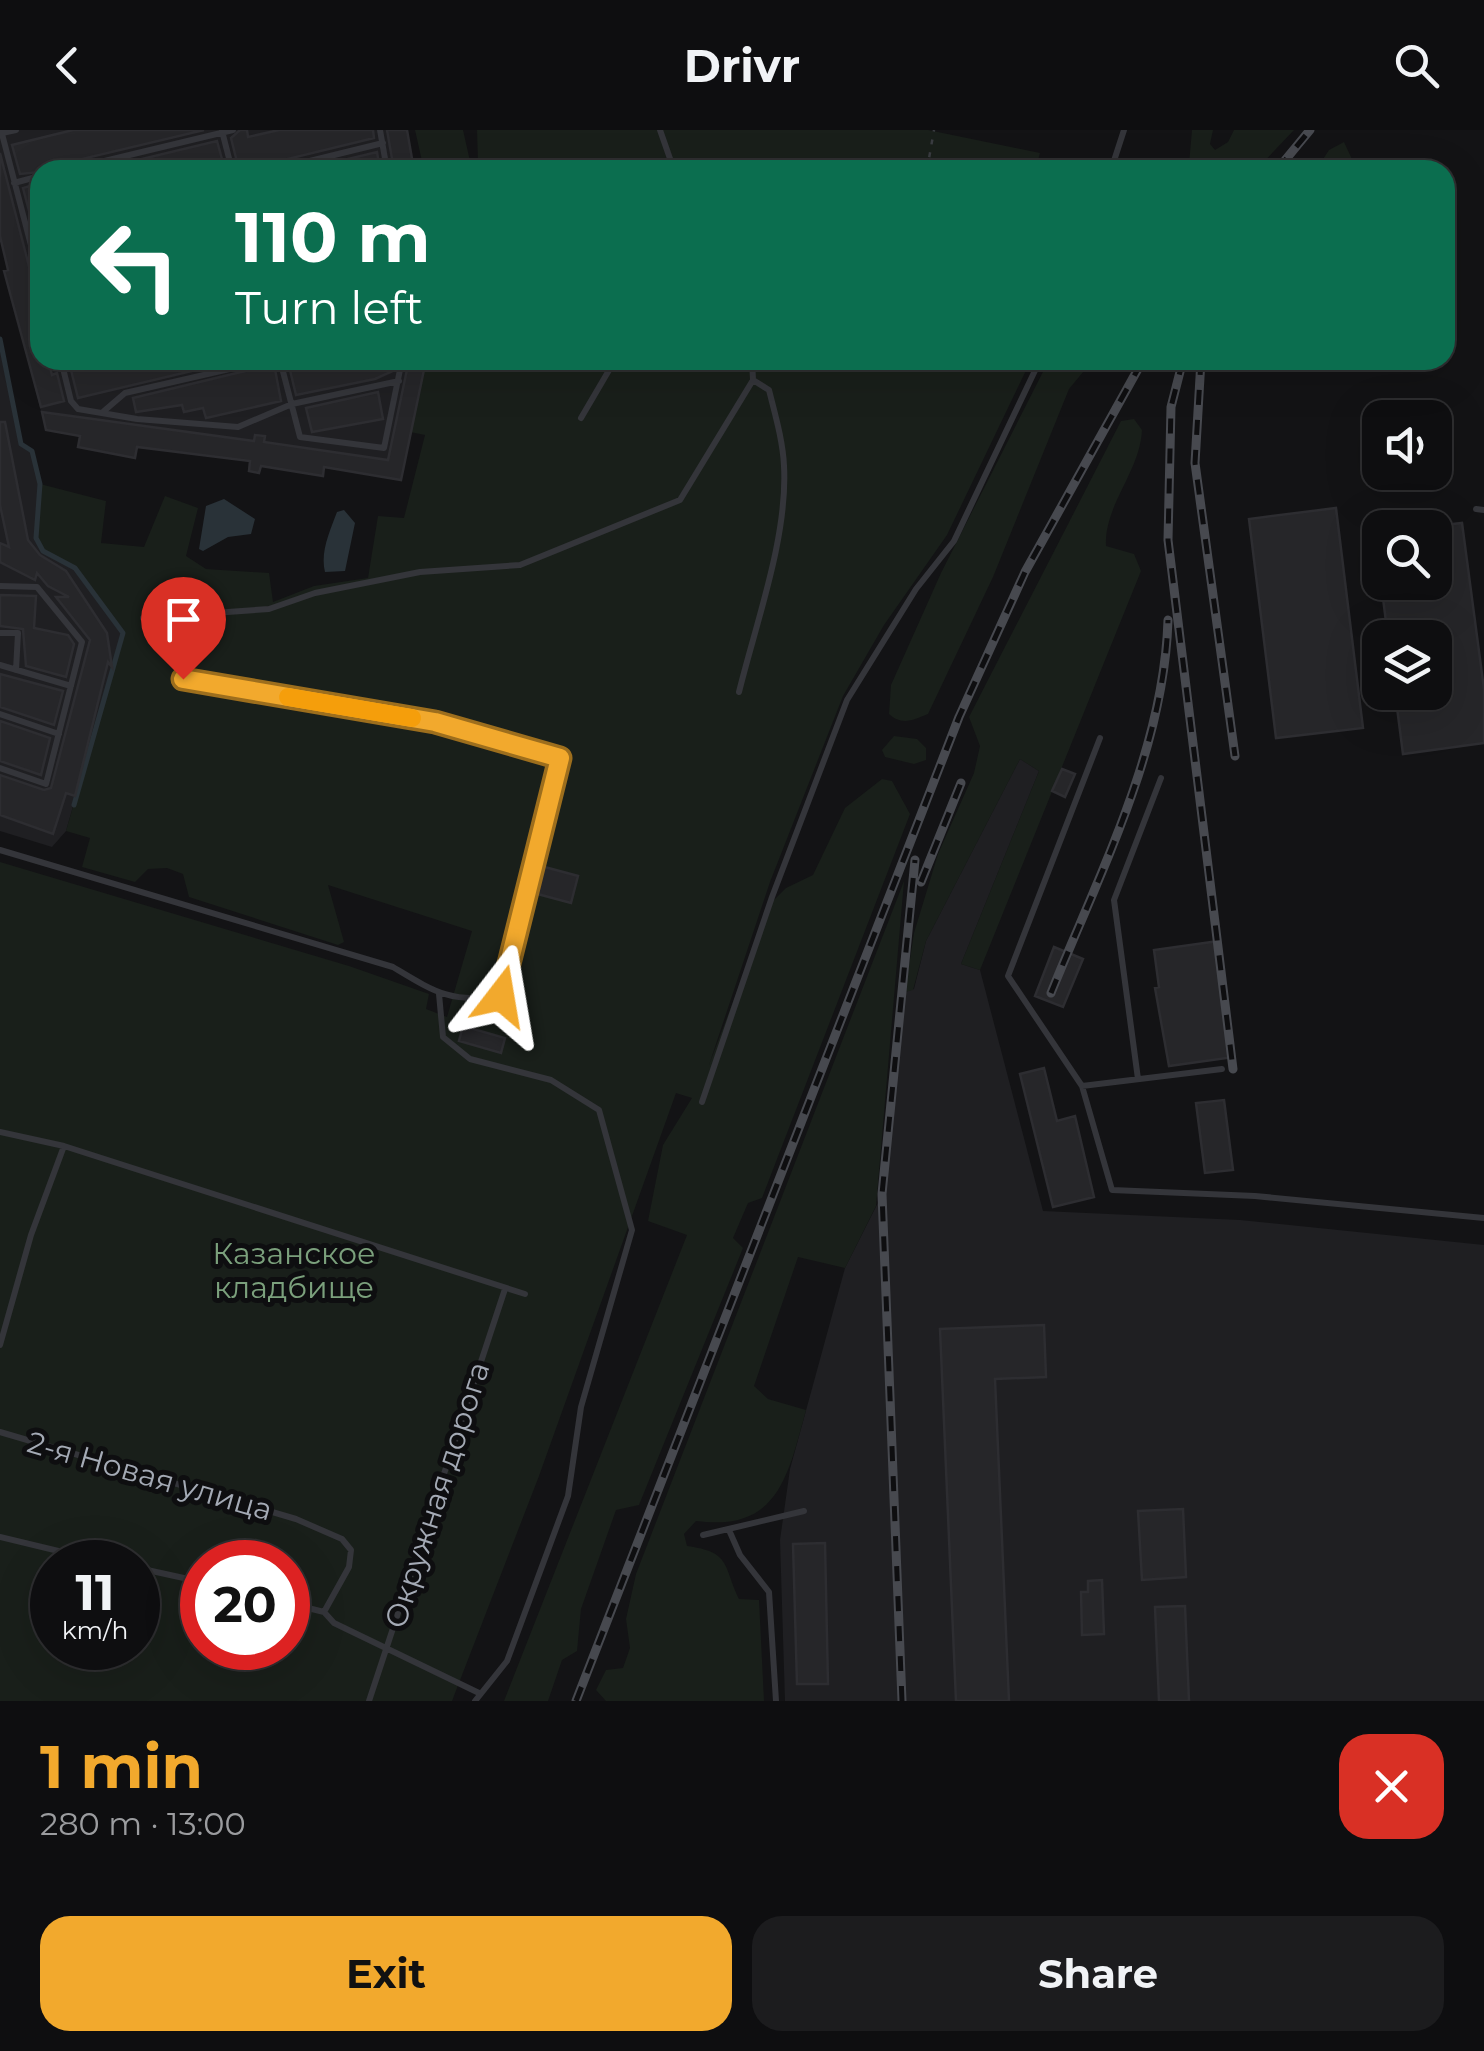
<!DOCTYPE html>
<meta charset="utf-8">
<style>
:root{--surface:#0e0e10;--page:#1c1c1e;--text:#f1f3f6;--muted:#9b9c9f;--line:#2e2e30;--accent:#f2a92d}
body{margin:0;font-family:Montserrat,sans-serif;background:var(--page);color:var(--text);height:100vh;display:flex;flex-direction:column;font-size:38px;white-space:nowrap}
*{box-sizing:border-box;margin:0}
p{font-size:32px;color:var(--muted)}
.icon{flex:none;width:55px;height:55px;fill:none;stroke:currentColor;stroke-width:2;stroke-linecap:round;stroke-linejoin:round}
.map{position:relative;height:1571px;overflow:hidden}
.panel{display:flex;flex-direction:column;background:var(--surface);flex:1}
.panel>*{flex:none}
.banner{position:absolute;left:30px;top:30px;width:1425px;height:210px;border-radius:30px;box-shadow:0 10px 40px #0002,0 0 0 2px var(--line);background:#0b6e4f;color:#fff;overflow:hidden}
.buttons{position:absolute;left:1362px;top:270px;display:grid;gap:20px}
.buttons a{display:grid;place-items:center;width:90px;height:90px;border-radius:20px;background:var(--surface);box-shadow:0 10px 40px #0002,0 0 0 2px var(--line);font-size:50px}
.speed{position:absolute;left:30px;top:1410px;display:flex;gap:20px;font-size:50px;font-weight:700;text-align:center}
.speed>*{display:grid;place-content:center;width:130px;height:130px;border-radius:50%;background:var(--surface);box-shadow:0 10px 40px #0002,0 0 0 2px var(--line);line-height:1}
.speed small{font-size:25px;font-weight:400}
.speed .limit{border:15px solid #d22;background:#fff;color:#111}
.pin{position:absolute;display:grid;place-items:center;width:85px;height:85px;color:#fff;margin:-102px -42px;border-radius:50% 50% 50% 0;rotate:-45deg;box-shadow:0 0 10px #0007}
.pin .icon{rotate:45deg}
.me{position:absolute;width:110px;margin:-55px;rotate:14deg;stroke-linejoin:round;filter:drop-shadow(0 0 8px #0008)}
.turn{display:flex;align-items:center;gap:35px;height:210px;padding:0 40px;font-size:45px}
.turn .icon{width:130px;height:130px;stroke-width:2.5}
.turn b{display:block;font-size:70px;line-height:85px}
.round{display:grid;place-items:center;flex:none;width:105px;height:105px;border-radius:30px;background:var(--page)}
.summary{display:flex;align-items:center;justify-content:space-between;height:170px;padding:0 40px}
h1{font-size:60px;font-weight:700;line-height:75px;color:var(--accent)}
.button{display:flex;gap:20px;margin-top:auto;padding:20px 40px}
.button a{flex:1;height:115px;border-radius:30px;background:var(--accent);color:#111;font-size:40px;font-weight:700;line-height:115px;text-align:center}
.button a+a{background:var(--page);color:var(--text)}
header{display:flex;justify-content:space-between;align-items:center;height:130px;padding:0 40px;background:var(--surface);font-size:45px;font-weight:700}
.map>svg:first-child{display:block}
</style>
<header><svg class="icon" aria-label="back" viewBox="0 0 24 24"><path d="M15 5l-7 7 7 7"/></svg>Drivr<svg class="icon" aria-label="search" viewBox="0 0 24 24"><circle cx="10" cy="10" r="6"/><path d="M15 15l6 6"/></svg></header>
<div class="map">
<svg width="1484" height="1571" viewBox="0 0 1484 1571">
<rect width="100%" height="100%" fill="#131315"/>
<path fill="#1f1f22" d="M 0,0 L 406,0 L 414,40 L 40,40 L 40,230 L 426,230 L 401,350 L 325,337 L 323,346 L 261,336 L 259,343 L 249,341 L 250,330 L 138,317 L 135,328 L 78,317 L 79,306 L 46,300 L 4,141 L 8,139 L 0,106 Z
M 0,209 L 21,314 L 32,321 L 40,354 L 36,408 L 43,421 L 75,438 L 123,503 L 66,701 L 52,717 L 0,701 Z
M 1020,629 L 1039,641 L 961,834 L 980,840 L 1043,1081 L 1240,1090 L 1484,1115 L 1484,1571 L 785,1571 L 780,1410 L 790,1339 L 845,1138 L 885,1059 L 905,862 L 914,859 L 926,811 Z"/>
<path fill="#191f1a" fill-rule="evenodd" d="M 415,0 L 463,0 L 470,31 L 478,33 L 477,0 L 928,0 L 1040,23 L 1037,34 L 1054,40 L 424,40 Z
M 1192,0 L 1213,0 L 1210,14 L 1215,20 L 1228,12 L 1234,0 L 1294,0 L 1256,40 L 1171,40 L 1189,34 Z
M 1344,12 L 1357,40 L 1316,40 L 1329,20 Z
M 426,230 L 1031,230 L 947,405 L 884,495 L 843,566 L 770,752 L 709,935 L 770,774 L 786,758 L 813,745 L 845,678 L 882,649 L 892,651 L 910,684 L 762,1068 L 748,1073 L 733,1108 L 743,1118 L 639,1375 L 616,1380 L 581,1479 L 577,1521 L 562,1530 L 548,1571 L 504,1571 L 687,1105 L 648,1091 L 663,1015 L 692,968 L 676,963 L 539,1346 L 452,1571 L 0,1571 L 0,732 L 349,836 L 429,864 L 426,879 L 447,887 L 472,801 L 328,755 L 344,812 L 338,815 L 189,767 L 183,744 L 167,738 L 148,739 L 135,752 L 82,737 L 90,708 L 66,701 L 123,503 L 75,438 L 43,421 L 36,408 L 40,354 L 106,371 L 101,413 L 144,417 L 165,366 L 198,378 L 186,426 L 206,439 L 269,443 L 273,472 L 314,456 L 368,448 L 378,386 L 404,388 L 425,305 L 410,302 ZM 52,1432 L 138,1432 L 138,1518 L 52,1518 ZM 202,1432 L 288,1432 L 288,1518 L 202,1518 Z
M 1049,230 L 1093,230 L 1069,259 L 993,447 L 928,584 C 913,590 902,596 889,584 L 891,555 L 941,443 Z
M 1134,289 L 1142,300 C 1140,342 1104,375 1106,416 L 1134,424 L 1141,441 L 980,840 L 961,834 L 1039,641 L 1020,629 L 926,811 L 913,860 L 905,862 L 914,803 L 938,724 L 974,643 L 980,616 L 969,587 L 1121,291 Z
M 894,606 L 917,609 L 926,618 L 926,630 L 914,634 L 885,627 L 882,620 Z
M 904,751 L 876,1076 L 845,1138 L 798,1127 L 754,1256 L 768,1269 L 806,1280 C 788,1345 779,1402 696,1391 L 684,1404 L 687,1416 C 731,1422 723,1435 739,1469 L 759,1470 L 764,1571 L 606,1571 L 596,1560 L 606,1540 L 623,1538 L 630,1518 L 626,1489 L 636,1444 Z"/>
<path fill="#293238" d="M 224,369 L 255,389 L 251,404 L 228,407 L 203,421 L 199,419 L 206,376 Z
M 344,380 L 355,393 L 345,441 L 325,442 C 320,422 330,401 337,382 Z"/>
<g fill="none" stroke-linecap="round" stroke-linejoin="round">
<path stroke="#293238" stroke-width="5" d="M 0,209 L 21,314 L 32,321 L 40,354 L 36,408 L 43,421 L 75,438 L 123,503 L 74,675"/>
</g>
<path fill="#262629" stroke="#2d2d31" stroke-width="2.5" d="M 73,0 L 204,0 L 65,33 L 60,40 L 20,44 L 12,15 Z
M 240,0 L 247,0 L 248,7 L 279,0 L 373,0 L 374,8 L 271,33 L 266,40 L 239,40 L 231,8 Z
M 387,0 L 407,0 L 414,40 L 394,40 Z
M 217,11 L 225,40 L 96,40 Z
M 377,22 L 380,40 L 302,40 Z
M 0,23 L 33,152 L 40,157 L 40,170 L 33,171 L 40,198 L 40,230 L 48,230 L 52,245 L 57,243 L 64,271 L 41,277 L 4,141 L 8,140 L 0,106 Z
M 40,53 L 40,90 L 32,92 L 23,58 Z
M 112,230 L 238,230 L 78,268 L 71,240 Z
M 315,230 L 395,230 L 393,241 L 375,249 L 296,265 L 289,236 Z
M 409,230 L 426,230 L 401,350 L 324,337 L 323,346 L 261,336 L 259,343 L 249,341 L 250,331 L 137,317 L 135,328 L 78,317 L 80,306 L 46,300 L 42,282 L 254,311 L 255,305 L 265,306 L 264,312 L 388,330 Z
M 274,234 L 281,271 L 206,288 L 203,278 L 184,282 L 182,275 L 136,282 L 133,268 Z
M 378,262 L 383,289 L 312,302 L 306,278 Z
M 0,292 L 5,292 L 28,410 L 40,425 L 66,441 L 107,503 L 112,537 L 108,532 L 75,666 L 66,663 L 53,704 L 0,685 L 0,645 L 44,660 L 51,658 L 90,510 L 56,467 L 69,467 L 48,456 L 37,443 L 35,450 L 0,432 L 0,413 L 9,417 L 0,375 Z
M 1336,378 L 1363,598 L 1276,608 L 1249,389 Z
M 1462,393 L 1484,559 L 1484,613 L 1403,624 L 1395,562 L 1435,562 L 1435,508 L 1388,508 L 1381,452 L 1435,452 L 1435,396 Z
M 0,465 L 36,466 L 34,498 L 68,505 L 74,514 L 66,547 L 26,536 L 23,499 L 0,496 Z
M 0,544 L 63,561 L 54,595 L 0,577 Z
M 0,591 L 50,608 L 41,645 L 0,631 Z
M 1062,639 L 1075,644 L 1065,667 L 1052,661 Z
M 541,736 L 578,746 L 571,773 L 534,763 Z
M 1219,811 L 1234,927 L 1169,936 L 1155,858 L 1159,857 L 1154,820 Z
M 1054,817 L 1083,829 L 1063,877 L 1035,866 Z
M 463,896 L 505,908 L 501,923 L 459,911 Z
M 1044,938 L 1057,991 L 1075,986 L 1094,1067 L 1053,1077 L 1020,944 Z
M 1224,970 L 1233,1040 L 1205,1043 L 1196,973 Z
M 1044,1195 L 1046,1247 L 995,1249 L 1009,1571 L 956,1571 L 940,1199 Z
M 1183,1379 L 1186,1447 L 1142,1450 L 1138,1381 Z
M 825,1413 L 828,1554 L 797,1554 L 793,1414 Z
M 1102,1450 L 1104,1504 L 1082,1505 L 1081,1462 L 1088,1462 L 1088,1451 Z
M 1185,1476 L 1189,1571 L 1159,1571 L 1155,1477 Z"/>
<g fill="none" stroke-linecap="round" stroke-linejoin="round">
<path stroke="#3a3c41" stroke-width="2.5" stroke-dasharray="5 8" stroke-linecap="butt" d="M 927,40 L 934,0"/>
<path stroke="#34353a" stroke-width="6" d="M 1,0 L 40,150
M 380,0 L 387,40
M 660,0 L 674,40
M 222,1 L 232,40
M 2,3 L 16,0
M 67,40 L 233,0
M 273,40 L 383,13
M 1111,40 L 1124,0
M 14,53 L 40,46
M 27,100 L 40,97
M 61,230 L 71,271 L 78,279 L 137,289 L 238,297 L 292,274 L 399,251
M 280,230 L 300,307 L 384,318 L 402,230
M 62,233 L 75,230
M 104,281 L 125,263 L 269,230
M 581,288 L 615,230
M 1476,379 L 1484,380
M 0,456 L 37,457 L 82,512 L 46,654 L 0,638
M 143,488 L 269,479 L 315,463 L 420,442 L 520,435 L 680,370 L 753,250
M 0,503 L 18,503 L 16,540
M 0,535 L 71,556
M 739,562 C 756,493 788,406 784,336 C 783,311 775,284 769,260 L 753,250 L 752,230
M 0,584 L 59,604
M 1100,608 L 1008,846 L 1082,956 L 1112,1060 L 1255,1066 L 1484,1088
M 0,720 L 393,837 C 433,861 453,875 501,865 L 560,628 L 435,593 L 183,549
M 439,864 L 443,907 L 470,929 L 551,950 L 599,980 L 632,1100 L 581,1277 L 568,1366 L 507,1531 L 475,1571
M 1138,949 L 1114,770 L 1161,648
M 1082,956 L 1222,939
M 702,972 L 772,767 L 847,570 L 916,459 L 954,411 L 1040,230
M 0,1002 L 64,1016 L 525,1164
M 0,1215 L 31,1105 L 64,1016
M 0,1302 L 296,1389 L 342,1409 L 351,1420 L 349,1437 L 324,1482
M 729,1400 L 740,1425 L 769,1462 L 776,1571
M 703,1405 L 804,1381
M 0,1407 L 104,1432
M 138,1438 L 202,1452
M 288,1473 L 324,1482 L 334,1493 L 479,1563
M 369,1571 L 505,1159"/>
<g stroke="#47494f" stroke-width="9">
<path id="rail" d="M 1277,40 L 1310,0
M 1183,230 L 1171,277 L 1168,410 L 1233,939
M 1201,230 L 1195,333 L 1235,626
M 921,752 L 961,653
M 1051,863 C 1099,744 1164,621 1168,490
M 576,1571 L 959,587 L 1025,442 L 1143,230
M 902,1571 L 882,1064 L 915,730"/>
</g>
<use href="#rail" stroke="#0e0e10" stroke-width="5" stroke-dasharray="15" stroke-linecap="butt"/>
</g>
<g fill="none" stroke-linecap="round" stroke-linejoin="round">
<g stroke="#9d6e1d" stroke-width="25">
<path id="route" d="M 183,549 L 435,592 L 560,628 L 501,866"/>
</g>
<use href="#route" stroke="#f2a92d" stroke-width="18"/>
<path stroke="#f59e0b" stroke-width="18" d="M 288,567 L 412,588"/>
</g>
<g text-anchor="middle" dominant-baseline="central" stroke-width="10" stroke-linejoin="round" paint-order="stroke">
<g font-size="30" fill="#7ba07c" stroke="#0e0e10">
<text x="294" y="1123">Казанское<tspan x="294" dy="34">кладбище</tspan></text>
</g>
<g font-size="30" fill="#a4aab5" stroke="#0e0e10">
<text transform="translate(150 1346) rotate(16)">2-я Новая улица</text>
<text transform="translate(437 1365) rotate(-72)">Окружная дорога</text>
</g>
</g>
</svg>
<div class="buttons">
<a><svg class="icon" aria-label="sound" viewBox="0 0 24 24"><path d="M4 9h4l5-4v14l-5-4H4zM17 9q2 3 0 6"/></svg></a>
<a><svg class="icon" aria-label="search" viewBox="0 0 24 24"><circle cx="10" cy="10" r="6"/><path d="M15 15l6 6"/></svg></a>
<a><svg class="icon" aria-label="layers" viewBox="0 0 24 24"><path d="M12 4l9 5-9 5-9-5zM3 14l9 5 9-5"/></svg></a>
</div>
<div class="speed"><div>11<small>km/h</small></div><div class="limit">20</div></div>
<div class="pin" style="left:183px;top:549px;background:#d93025"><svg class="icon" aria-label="arrive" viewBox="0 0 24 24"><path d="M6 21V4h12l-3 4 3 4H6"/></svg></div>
<svg class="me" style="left:501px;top:866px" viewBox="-20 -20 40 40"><path d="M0-17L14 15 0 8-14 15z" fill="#f2a92d" stroke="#fff" stroke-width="4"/></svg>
<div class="banner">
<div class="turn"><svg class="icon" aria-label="left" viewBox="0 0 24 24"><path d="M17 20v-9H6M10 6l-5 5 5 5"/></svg><div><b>110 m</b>Turn left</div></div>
</div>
</div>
<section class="panel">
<div class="summary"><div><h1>1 min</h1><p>280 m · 13:00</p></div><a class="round" style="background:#d93025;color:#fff"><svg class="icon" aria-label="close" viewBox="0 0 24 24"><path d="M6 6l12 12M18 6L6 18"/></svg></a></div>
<div class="button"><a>Exit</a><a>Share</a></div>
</section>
